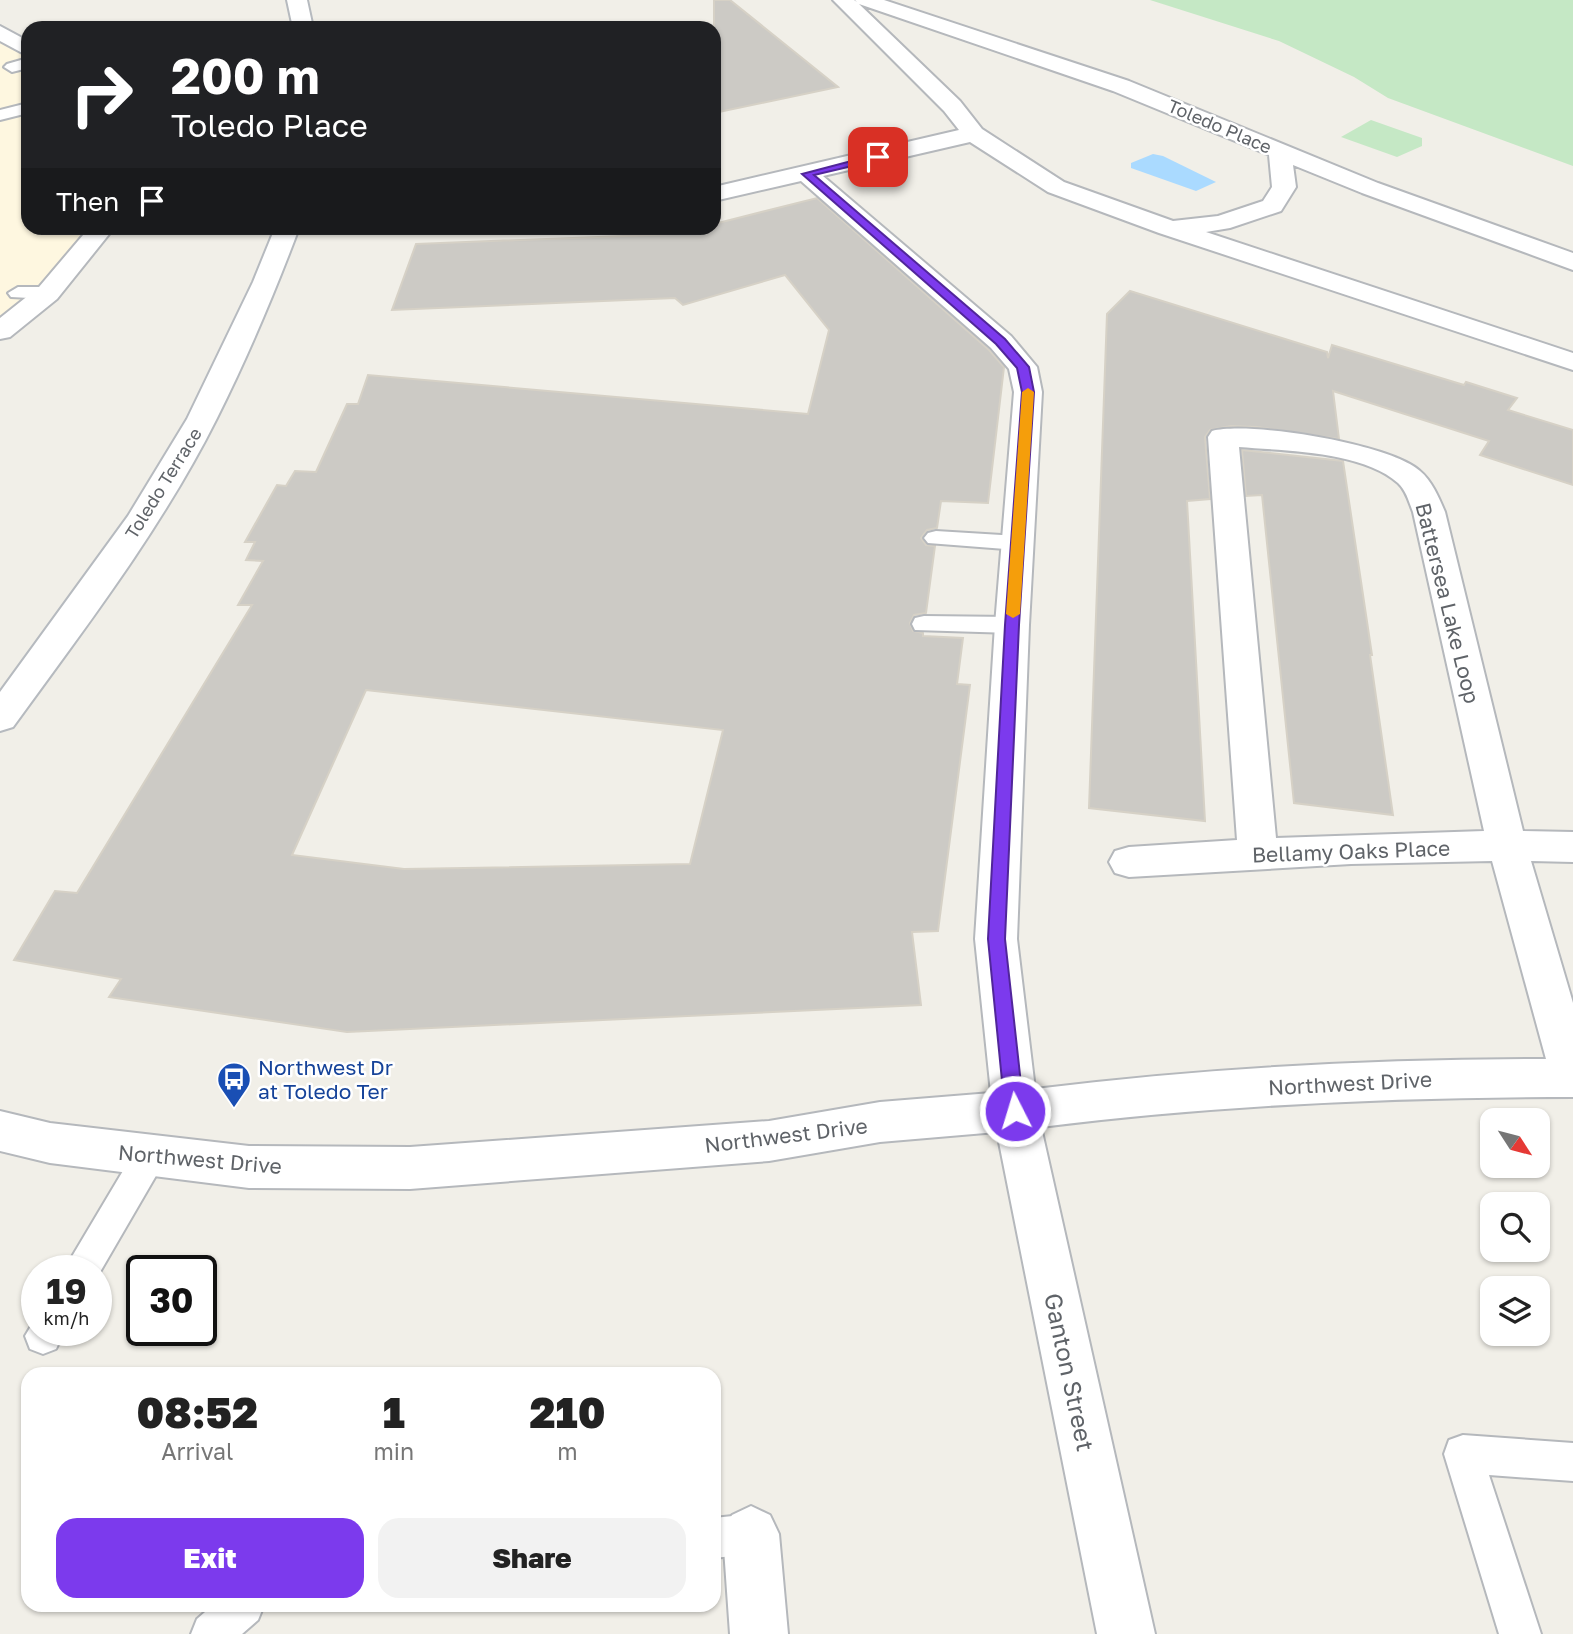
<!DOCTYPE html>
<style>
:root{--surface:#fff;--page:#f2f2f2;--text:#222;--muted:#767676;--accent:#7c3aed}
body{margin:0;font-family:"Golos Text",sans-serif;background:var(--page);color:var(--text);height:100vh;display:flex;flex-direction:column;font-size:26px;white-space:nowrap}
*{box-sizing:border-box;margin:0}
p{font-size:23px;color:var(--muted)}
.icon{flex:none;width:38px;height:38px;fill:none;stroke:currentColor;stroke-width:2;stroke-linecap:round;stroke-linejoin:round}
.map{position:relative;flex:1;overflow:hidden}
.side{position:absolute;left:21px;top:1367px;width:700px;height:245px;display:flex;flex-direction:column;background:var(--surface);border-radius:21px;box-shadow:0 2px 5px #0004}
.side>*{flex:none}
.banner{position:absolute;left:21px;top:21px;width:700px;height:214px;border-radius:21px;box-shadow:0 2px 5px #0004;background:#202124;color:#fff;overflow:hidden}
.needle{width:46px;rotate:126deg}
.tools{position:absolute;left:1480px;top:1108px;display:grid;gap:14px}
.tools a{display:grid;place-items:center;width:70px;height:70px;border-radius:14px;background:var(--surface);box-shadow:0 2px 5px #0004;font-size:35px}
.speed{position:absolute;left:21px;top:1255px;display:flex;gap:14px;font-size:35px;font-weight:700;text-align:center}
.speed>*{display:grid;place-content:center;width:91px;height:91px;border-radius:50%;background:var(--surface);box-shadow:0 2px 5px #0004;line-height:1}
.speed small{font-size:18px;font-weight:400}
.speed .limit{border:4px solid #111;border-radius:10px;background:#fff;color:#111}
.pin{position:absolute;display:grid;place-items:center;width:60px;height:60px;color:#fff;margin:-30px;border-radius:14px;box-shadow:0 4px 10px #0006}
.me{position:absolute;width:77px;margin:-38px;rotate:355deg;stroke-linejoin:round;filter:drop-shadow(0 0 5px #0008)}
.turn{display:flex;align-items:center;gap:24px;height:147px;padding:0 35px;font-size:32px}
.turn .icon{width:91px;height:91px;stroke-width:2.5}
.turn b{display:block;font-size:49px;line-height:60px}
.then{display:flex;align-items:center;height:66px;padding:0 35px;background:#0003;gap:14px;font-size:26px}
.eta{display:flex;justify-content:space-evenly;align-items:center;height:119px;text-align:center}
.eta b{font-size:42px;font-weight:800;line-height:49px}
.action{display:flex;gap:14px;margin-top:auto;padding:14px 35px}
.action a{flex:1;height:80px;border-radius:21px;background:var(--accent);color:#fff;font-size:28px;font-weight:800;line-height:80px;text-align:center}
.action a+a{background:var(--page);color:var(--text)}
.map>svg:first-child{display:block}
</style>
<div class="map">
<svg width="1573" height="1634" viewBox="0 0 1573 1634">
<rect width="100%" height="100%" fill="#f1efe8"/>
<path fill="#fef7e0" d="M 0,33 L 28,51 L 28,228 L 97,228 L 90,243 L 0,328 Z"/>
<path fill="#c5e8c5" d="M 1150,0 L 1573,0 L 1573,166 L 1388,98 L 1354,77 L 1279,41 Z
M 1371,120 L 1422,138 L 1422,146 L 1397,157 L 1341,137 Z"/>
<path fill="#aadaff" d="M 1153,154 L 1163,156 L 1216,182 L 1196,191 L 1131,168 L 1131,163 Z"/>
<path fill="#cccac5" stroke="#d6d1c6" stroke-width="2" fill-rule="evenodd" d="M 714,0 L 730,0 L 838,87 L 714,113 Z
M 817,198 L 989,350 L 1004,367 L 988,503 L 941,501 L 937,528 L 927,530 L 921,538 L 926,545 L 935,546 L 926,613 L 914,615 L 910,623 L 913,631 L 923,633 L 923,636 L 963,638 L 957,684 L 970,685 L 938,931 L 912,932 L 921,1005 L 347,1032 L 109,997 L 121,979 L 14,960 L 55,891 L 77,893 L 252,605 L 238,605 L 263,561 L 246,560 L 255,542 L 245,542 L 277,485 L 286,486 L 295,471 L 316,472 L 347,404 L 358,404 L 368,375 L 808,414 L 829,330 L 785,275 L 683,305 L 675,298 L 392,310 L 416,244 L 675,234 L 700,228 L 714,228 L 714,224 ZM 366,690 L 723,730 L 690,864 L 404,869 L 292,855 Z
M 1130,291 L 1327,352 L 1328,358 L 1332,345 L 1464,385 L 1466,382 L 1517,398 L 1508,410 L 1573,430 L 1573,485 L 1480,455 L 1489,441 L 1333,391 L 1339,439 L 1257,427 L 1231,426 L 1210,430 L 1205,437 L 1210,499 L 1187,501 L 1205,821 L 1089,808 L 1107,314 Z
M 1242,450 L 1343,461 L 1372,655 L 1370,655 L 1393,815 L 1294,803 L 1262,495 L 1246,496 Z"/>
<g fill="none" stroke-linecap="round" stroke-linejoin="round">
<g stroke="#b5b8bc" stroke-width="4">
<path id="lane" d="M 28,58 L 28,68 L 12,72 L 4,67 L 7,64 Z
M 28,103 L 28,113 L 0,120 L 0,110 Z
M 18,287 L 48,287 L 58,293 L 48,299 L 11,297 L 8,293 Z
M 936,531 L 1018,536 L 1026,538 L 1030,543 L 1026,548 L 1018,550 L 928,543 L 924,538 L 928,533 Z
M 924,616 L 1012,617 L 1021,619 L 1024,625 L 1021,631 L 1012,633 L 915,630 L 912,624 L 915,618 Z
M 151,1140 L 163,1144 L 168,1155 L 96,1279 L 96,1270 L 64,1270 L 139,1144 Z
M 37,1316 L 37,1330 L 65,1330 L 56,1349 L 43,1354 L 30,1349 L 25,1336 Z
M 1463,1435 L 1573,1443 L 1573,1481 L 1489,1475 L 1541,1634 L 1499,1634 L 1444,1454 L 1449,1440 Z
M 751,1514 L 765,1520 L 771,1534 L 765,1548 L 751,1554 L 714,1558 L 714,1518 Z
M 213,1605 L 264,1605 L 258,1620 L 242,1634 L 191,1634 L 197,1619 Z"/>
</g>
<g stroke="#b5b8bc" stroke-width="4">
<path id="street" d="M 833,0 L 854,0 L 857,2 L 855,0 L 884,0 L 1129,81 L 1378,183 L 1573,253 L 1573,270 L 1362,193 L 1293,165 L 1296,187 L 1281,211 L 1230,228 L 1206,232 L 1573,353 L 1573,370 L 1159,233 L 1048,192 L 970,142 L 823,176 L 1011,336 L 1037,367 L 1042,392 L 1029,625 L 1017,939 L 1035,1089 C 1204,1068 1375,1059 1546,1059 L 1492,861 L 1351,864 L 1129,877 L 1115,873 L 1109,862 L 1115,851 L 1129,847 L 1237,840 L 1208,437 L 1212,431 C 1251,421 1391,444 1420,471 C 1432,481 1439,498 1445,512 L 1523,831 L 1573,832 L 1573,862 L 1531,861 L 1573,1003 L 1573,1097 C 1396,1097 1217,1105 1041,1127 L 1155,1634 L 1097,1634 L 997,1132 L 880,1142 L 769,1161 L 410,1189 L 249,1188 L 50,1163 L 0,1151 L 0,1111 L 50,1123 L 249,1146 L 410,1147 L 769,1121 L 880,1102 L 991,1093 L 975,939 L 995,625 L 1014,392 L 1009,369 L 991,348 L 801,181 L 714,201 L 714,187 L 959,130 L 944,111 ZM 859,4 L 1113,91 L 1269,155 L 1272,187 L 1263,201 L 1218,216 L 1173,221 L 1064,182 L 982,129 L 960,101 ZM 1239,447 C 1285,451 1362,451 1398,483 C 1406,490 1409,502 1413,512 L 1484,831 L 1276,838 Z
M 0,26 L 28,41 L 28,56 L 0,41 Z
M 89,228 L 114,228 L 57,299 L 10,337 L 0,339 L 0,318 L 39,287 Z
M 751,1506 L 770,1515 L 779,1534 L 788,1634 L 730,1634 L 723,1534 L 732,1515 Z"/>
</g>
<g stroke="#b6babf" stroke-width="4">
<path id="secondary" d="M 287,0 L 307,0 L 313,28 L 293,28 Z
M 275,228 L 299,228 C 275,292 248,356 217,418 C 162,528 85,628 13,727 L 0,731 L 0,692 L 128,516 L 187,419 L 253,282 Z"/>
</g>
<use href="#lane" fill="#fff" fill-rule="evenodd"/>
<use href="#street" fill="#fff" fill-rule="evenodd"/>
<use href="#secondary" fill="#fff" fill-rule="evenodd"/>
</g>
<path fill="#7c3aed" stroke="#51269a" stroke-width="2" d="M 878,154 L 882,155 L 882,159 L 814,175 L 1005,339 L 1029,367 L 1034,392 L 1019,625 L 1005,939 L 1024,1111 L 1021,1117 L 1015,1119 L 1008,1117 L 1005,1111 L 988,939 L 1005,625 L 1022,392 L 1017,368 L 996,344 L 802,174 Z"/>
<path fill="#f59e0b" d="M 1028,388 L 1034,392 L 1020,614 L 1013,618 L 1006,614 L 1022,392 Z"/>
<defs>
<g id="bus-pin" transform="scale(1.75)"><path d="M0 17L-7.5 6A9.5 9.5 0 1 1 7.5 6Z" fill="#1a4fb4" stroke="#fff"/><path d="M-5-6H5V4H4V6H2V4H-2V6H-4V4H-5ZM-3.5-4V0h7V-4ZM-3.5 1.2v1.5H-2V1.2ZM2 1.2v1.5H3.5V1.2Z" fill="#fff"/></g>
</defs>
<g fill-rule="evenodd">
<use href="#bus-pin" x="234" y="1079"/>
</g>
<g text-anchor="middle" dominant-baseline="central" stroke-width="5" stroke-linejoin="round" paint-order="stroke">
<g font-size="18" fill="#5f6368" stroke="#fff">
<text transform="translate(1220 126) rotate(23)">Toledo Place</text>
<text transform="translate(163 483) rotate(-58)">Toledo Terrace</text>
</g>
<g font-size="21" fill="#5f6368" stroke="#fff">
<text transform="translate(1448 603) rotate(76)">Battersea Lake Loop</text>
<text transform="translate(1351 851) rotate(-2)">Bellamy Oaks Place</text>
<text transform="translate(1350 1083) rotate(-3)">Northwest Drive</text>
<text transform="translate(786 1135) rotate(-7)">Northwest Drive</text>
<text transform="translate(200 1159) rotate(5)">Northwest Drive</text>
</g>
<g font-size="21" fill="#164399" stroke="#fff" text-anchor="start">
<text x="258" y="1067">Northwest Dr<tspan x="258" dy="24">at Toledo Ter</tspan></text>
</g>
<g font-size="24" fill="#5f6368" stroke="#fff">
<text transform="translate(1070 1372) rotate(78)">Ganton Street</text>
</g>
</g>
</svg>
<div class="tools">
<a><svg class="needle" viewBox="-14 -14 28 28"><path d="M0-13l5 13h-10z" fill="#e53935"/><path d="M0 13l5-13h-10z" fill="#767676"/></svg></a>
<a><svg class="icon" aria-label="search" viewBox="0 0 24 24"><circle cx="10" cy="10" r="6"/><path d="M15 15l6 6"/></svg></a>
<a><svg class="icon" aria-label="layers" viewBox="0 0 24 24"><path d="M12 4l9 5-9 5-9-5zM3 14l9 5 9-5"/></svg></a>
</div>
<div class="speed"><div>19<small>km/h</small></div><div class="limit">30</div></div>
<div class="pin" style="left:878px;top:157px;background:#d93025"><svg class="icon" aria-label="arrive" viewBox="0 0 24 24"><path d="M6 21V4h12l-3 4 3 4H6"/></svg></div>
<svg class="me" style="left:1015px;top:1111px" viewBox="-20 -20 40 40"><circle r="17" fill="#7c3aed" stroke="#fff" stroke-width="3"/><path d="M0-11L8 9 0 5-8 9z" fill="#fff"/></svg>
<div class="banner">
<div class="turn"><svg class="icon" aria-label="right" viewBox="0 0 24 24"><path d="M7 20v-9h11M14 6l5 5-5 5"/></svg><div><b>200 m</b>Toledo Place</div></div>
<div class="then">Then<svg class="icon" aria-label="arrive" viewBox="0 0 24 24"><path d="M6 21V4h12l-3 4 3 4H6"/></svg></div>
</div>
<section class="side">
<div class="eta">
<div><b>08:52</b><p>Arrival</p></div>
<div><b>1</b><p>min</p></div>
<div><b>210</b><p>m</p></div>
</div>
<div class="action"><a>Exit</a><a>Share</a></div>
</section>
</div>
